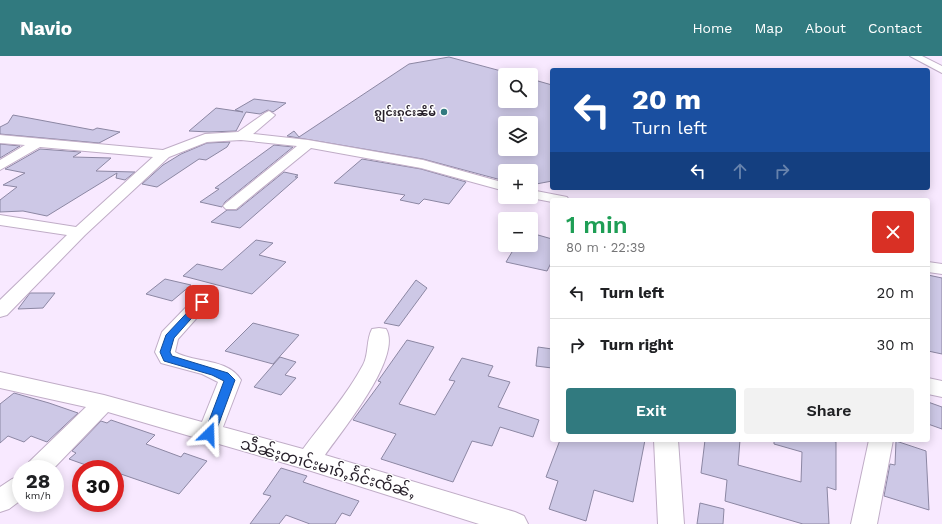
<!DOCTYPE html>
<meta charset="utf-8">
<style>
:root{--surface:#fff;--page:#f2f2f2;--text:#202124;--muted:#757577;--line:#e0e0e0;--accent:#317a7f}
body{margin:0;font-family:"Work Sans","Noto Sans Myanmar",sans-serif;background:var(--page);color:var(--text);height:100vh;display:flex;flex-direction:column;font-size:15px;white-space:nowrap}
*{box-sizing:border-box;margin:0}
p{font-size:13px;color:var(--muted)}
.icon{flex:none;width:22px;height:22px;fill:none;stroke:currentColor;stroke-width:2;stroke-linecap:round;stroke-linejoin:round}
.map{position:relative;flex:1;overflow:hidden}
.side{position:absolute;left:550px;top:142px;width:380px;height:244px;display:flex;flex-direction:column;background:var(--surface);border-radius:4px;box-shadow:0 2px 10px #0003}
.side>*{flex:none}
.guide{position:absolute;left:550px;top:12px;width:380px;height:122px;border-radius:4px;box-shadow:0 2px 10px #0003;background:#1a4fa0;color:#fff;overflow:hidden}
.buttons{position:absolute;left:498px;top:12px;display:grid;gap:8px}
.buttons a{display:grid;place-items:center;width:40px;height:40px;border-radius:4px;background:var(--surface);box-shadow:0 2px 10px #0003;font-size:20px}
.speed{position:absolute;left:12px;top:404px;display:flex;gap:8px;font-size:20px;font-weight:700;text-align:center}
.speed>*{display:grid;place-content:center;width:52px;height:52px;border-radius:50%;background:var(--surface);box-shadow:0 2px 10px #0003;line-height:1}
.speed small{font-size:10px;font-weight:400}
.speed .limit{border:6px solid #d22;background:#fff;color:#111}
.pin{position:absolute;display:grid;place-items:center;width:34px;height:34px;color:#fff;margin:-17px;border-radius:8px;box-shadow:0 2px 6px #0006}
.me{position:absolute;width:44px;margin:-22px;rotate:22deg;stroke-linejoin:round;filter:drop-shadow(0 0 3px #0008)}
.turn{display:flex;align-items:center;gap:14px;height:84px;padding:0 16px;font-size:18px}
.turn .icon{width:52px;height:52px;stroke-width:2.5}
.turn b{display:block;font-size:28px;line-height:34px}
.lanes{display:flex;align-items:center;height:38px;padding:0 16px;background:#0003;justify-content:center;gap:20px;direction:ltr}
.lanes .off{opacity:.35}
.round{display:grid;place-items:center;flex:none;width:42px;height:42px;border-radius:4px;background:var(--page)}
.overview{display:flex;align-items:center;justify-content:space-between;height:68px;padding:0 16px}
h1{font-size:24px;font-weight:600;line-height:30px;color:#1e9e55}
.cta{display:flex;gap:8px;margin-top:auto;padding:8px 16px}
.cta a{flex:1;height:46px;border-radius:4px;background:var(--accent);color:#fff;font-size:16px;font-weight:600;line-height:46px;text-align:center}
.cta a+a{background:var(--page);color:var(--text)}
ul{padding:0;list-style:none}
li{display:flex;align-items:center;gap:12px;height:52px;padding:0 16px;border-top:1px solid var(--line)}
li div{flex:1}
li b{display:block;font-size:15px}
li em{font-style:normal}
header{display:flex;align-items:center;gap:24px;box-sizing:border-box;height:56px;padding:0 20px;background:var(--accent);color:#fff}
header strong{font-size:19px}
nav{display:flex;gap:22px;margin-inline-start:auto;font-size:14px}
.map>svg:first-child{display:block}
</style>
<header>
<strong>Navio</strong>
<nav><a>Home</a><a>Map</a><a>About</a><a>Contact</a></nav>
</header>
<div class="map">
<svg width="942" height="468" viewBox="0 0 942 468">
<rect width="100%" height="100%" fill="#f8e9ff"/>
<path fill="#cdc8e6" stroke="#8c87a3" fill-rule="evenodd" d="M 449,1 L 516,19 L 505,19 L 505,45 L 531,45 L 531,23 L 552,29 L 552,125 L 531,129 L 531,115 L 505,115 L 505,125 L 423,103 L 287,80 L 294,75 L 299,81 L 409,8 ZM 505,67 L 531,67 L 531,93 L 505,93 Z
M 254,43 L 286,47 L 273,56 L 268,54 L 260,58 L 246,56 L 236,75 L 209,76 L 189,75 L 216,52 L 243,56 L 235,54 Z
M 13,59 L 93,74 L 97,72 L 120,76 L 99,87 L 0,78 L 0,71 L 8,67 Z
M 230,86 L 227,91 L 206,104 L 199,103 L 157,131 L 142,128 L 163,109 L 181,98 L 207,87 Z
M 0,88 L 20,90 L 0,102 Z
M 274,89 L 293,91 L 225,146 L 222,151 L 200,146 L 219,133 L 215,132 Z
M 40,93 L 81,96 L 73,101 L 111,102 L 96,115 L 135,116 L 125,124 L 116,122 L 117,117 L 47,160 L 23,155 L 0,156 L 0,144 L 17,131 L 3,129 L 25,117 L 5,113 Z
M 362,103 L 421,113 L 466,126 L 449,148 L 424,143 L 419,148 L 400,144 L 405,139 L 334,127 Z
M 284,116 L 298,119 L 295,121 L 298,121 L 240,172 L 211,166 L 227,154 L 237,154 Z
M 531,177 L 552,183 L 552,205 L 547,215 L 506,206 L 515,191 L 531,194 Z
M 256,184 L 273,187 L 259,199 L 286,206 L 252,238 L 183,220 L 197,208 L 222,214 Z
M 928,219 L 942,222 L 942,298 L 928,295 Z
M 165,223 L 191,229 L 172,245 L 146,238 Z
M 416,224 L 427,232 L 399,270 L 384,267 Z
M 30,237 L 55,237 L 43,252 L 18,253 Z
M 253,267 L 299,279 L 273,308 L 225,295 Z
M 407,284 L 434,291 L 399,348 L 435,359 L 455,325 L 449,324 L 462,302 L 493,310 L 488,320 L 510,326 L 498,351 L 539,364 L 533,381 L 500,371 L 492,390 L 472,385 L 453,426 L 381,403 L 396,378 L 353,364 L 381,326 L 378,325 Z
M 538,291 L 552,293 L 552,312 L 536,310 Z
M 280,301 L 296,306 L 285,319 L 296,322 L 281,339 L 254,331 Z
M 14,337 L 49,347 L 78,357 L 47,386 L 31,380 L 24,386 L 8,380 L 0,387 L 0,348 Z
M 928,346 L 942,351 L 942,373 L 928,368 Z
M 111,364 L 155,379 L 146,388 L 181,401 L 184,397 L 207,405 L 179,438 L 115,416 L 115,413 L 97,413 L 69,403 L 76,397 L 72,395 L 101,365 L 107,367 Z
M 560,384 L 645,384 L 633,446 L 594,434 L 586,465 L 549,453 L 558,425 L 546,421 Z
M 705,384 L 740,384 L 738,409 L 801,426 L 802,396 L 774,388 L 774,384 L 829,384 L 836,386 L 836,434 L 827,431 L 829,468 L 803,468 L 725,445 L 727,424 L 701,417 Z
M 896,385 L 926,395 L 929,454 L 884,440 L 890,408 L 895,409 Z
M 281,412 L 307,420 L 303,426 L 359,445 L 350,460 L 342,457 L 335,468 L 310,468 L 286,459 L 279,468 L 250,468 L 271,440 L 263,438 Z
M 700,447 L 724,453 L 723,468 L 697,468 Z"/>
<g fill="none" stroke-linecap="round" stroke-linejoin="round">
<g stroke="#c0adc7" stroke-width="2">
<path id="street" d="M 910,0 L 922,0 L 942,10 L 942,17 Z
M 269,55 L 275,59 L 273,61 L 253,78 L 308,84 L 423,104 L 505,127 L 505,135 L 421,112 L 311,92 L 236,153 L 226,153 L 223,150 L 226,147 L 297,90 L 241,84 L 207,86 L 169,101 L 85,179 L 7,259 L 0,261 L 0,244 L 67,179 L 0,169 L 0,159 L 76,171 L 153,101 L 40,91 L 0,114 L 0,104 L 25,89 L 0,87 L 0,79 L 163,94 L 205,78 L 238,76 L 265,57 Z
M 531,134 L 567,141 L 569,144 L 552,144 L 552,146 L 526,141 L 531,141 Z
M 928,206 L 942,208 L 942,218 L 928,216 Z
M 202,240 L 209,242 L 211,246 L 178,283 L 175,296 C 194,307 228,302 241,324 L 223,371 L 303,393 C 323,366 347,339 363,309 C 369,298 366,284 372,273 L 379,272 L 386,273 C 403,301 341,376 325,399 L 515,456 L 524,460 L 528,468 L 479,468 L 308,414 L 212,386 L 209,387 L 200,383 L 108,356 L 53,413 L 26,413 L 29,406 L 86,351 L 0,332 L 0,316 L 104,339 L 202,366 L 218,326 L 202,318 L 161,307 L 155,296 L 162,276 L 195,242 Z
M 928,322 L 942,325 L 942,341 L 928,338 Z
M 654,384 L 678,384 L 684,468 L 658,468 Z
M 869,384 L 893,384 L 877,468 L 851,468 Z
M 21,420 L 21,444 L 9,453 L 0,456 L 0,431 L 12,423 Z"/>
</g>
<use href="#street" fill="#fff" fill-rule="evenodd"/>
</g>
<path fill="#1a73e8" stroke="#114b97" d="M 202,243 L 206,246 L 174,282 L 170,296 L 172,300 L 228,317 L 235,324 L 215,378 L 214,381 L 205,381 L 204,378 L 224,325 L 212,319 L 164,305 L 160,296 L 166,279 L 199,244 Z"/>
<circle fill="#317a7f" stroke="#fff" stroke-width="1.5" cx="444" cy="56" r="4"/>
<g text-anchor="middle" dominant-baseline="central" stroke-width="3" stroke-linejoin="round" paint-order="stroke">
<g font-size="11" font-weight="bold" fill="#251e28" stroke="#fff" text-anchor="end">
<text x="436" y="56">ၵျွင်းၵုင်းၼိမ်</text>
</g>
<g font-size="16" fill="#251e28" stroke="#fff">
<text transform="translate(328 412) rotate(16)">သဵၼ်ႈတၢင်းမၢၵ်ႇၵႅင်းၸႅၼ်ႇ</text>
</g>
</g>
</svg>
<div class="buttons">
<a><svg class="icon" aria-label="search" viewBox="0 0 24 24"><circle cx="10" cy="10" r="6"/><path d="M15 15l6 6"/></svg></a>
<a><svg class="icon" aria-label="layers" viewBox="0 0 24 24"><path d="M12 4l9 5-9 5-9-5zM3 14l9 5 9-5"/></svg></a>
<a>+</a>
<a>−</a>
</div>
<div class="speed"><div>28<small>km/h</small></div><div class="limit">30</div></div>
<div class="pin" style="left:202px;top:246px;background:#d93025"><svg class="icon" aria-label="arrive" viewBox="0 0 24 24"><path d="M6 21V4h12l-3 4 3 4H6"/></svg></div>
<svg class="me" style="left:209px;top:378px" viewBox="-20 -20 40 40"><path d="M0-17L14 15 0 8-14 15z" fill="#1a73e8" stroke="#fff" stroke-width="4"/></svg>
<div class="guide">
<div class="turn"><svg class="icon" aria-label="left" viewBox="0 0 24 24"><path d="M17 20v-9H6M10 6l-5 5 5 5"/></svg><div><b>20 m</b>Turn left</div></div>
<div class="lanes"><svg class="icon" aria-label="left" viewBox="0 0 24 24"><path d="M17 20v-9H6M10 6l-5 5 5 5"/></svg><svg class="icon off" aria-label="ahead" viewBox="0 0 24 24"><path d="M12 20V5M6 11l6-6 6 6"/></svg><svg class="icon off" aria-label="right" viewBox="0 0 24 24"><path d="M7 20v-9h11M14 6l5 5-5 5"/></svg></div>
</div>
<section class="side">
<div class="overview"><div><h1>1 min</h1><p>80 m · 22:39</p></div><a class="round" style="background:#d93025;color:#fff"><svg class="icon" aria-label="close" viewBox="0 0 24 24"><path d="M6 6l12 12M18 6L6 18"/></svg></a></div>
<ul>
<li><svg class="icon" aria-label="left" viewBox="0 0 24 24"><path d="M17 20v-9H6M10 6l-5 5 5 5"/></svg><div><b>Turn left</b></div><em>20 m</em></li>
<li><svg class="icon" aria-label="right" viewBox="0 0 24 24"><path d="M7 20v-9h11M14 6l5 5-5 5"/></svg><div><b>Turn right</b></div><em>30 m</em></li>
</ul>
<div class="cta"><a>Exit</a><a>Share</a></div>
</section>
</div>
